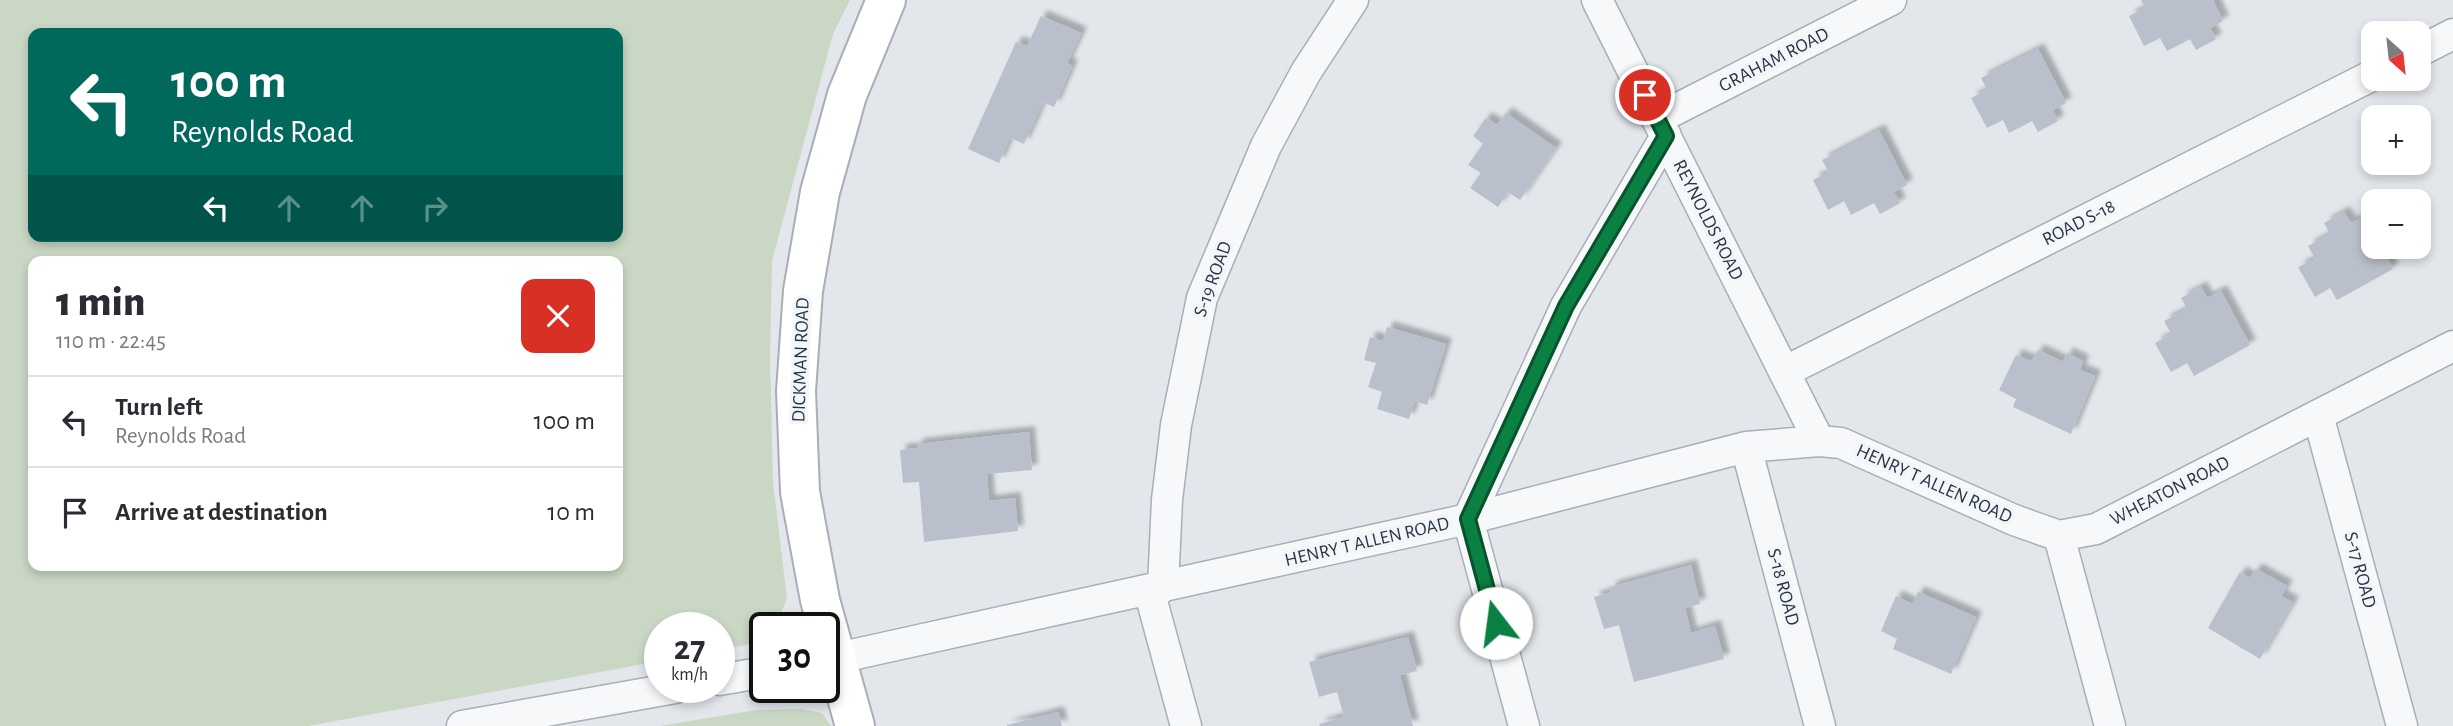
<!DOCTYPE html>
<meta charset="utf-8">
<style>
:root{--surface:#fff;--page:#f2f2f3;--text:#2b2b33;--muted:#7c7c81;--line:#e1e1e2}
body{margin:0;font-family:"Alegreya Sans",sans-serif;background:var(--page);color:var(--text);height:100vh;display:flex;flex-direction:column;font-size:26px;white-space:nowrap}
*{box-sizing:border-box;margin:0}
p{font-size:23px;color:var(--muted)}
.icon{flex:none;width:38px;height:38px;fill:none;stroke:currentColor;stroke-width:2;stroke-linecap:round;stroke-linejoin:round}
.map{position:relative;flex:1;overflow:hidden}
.details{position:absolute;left:28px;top:256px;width:595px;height:315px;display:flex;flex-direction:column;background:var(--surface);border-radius:14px;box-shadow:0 4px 10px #0003}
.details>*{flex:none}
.top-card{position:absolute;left:28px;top:28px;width:595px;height:214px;border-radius:14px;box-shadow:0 4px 10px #0003;background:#00695c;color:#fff;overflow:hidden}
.needle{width:46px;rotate:153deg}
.fabs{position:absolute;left:2361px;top:21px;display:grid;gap:14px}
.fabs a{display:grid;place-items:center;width:70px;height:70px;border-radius:14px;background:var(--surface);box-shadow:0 4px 10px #0003;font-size:35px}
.speed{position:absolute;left:644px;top:612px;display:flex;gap:14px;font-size:35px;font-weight:700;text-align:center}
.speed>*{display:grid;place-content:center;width:91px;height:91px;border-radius:50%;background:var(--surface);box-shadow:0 4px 10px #0003;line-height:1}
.speed small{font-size:18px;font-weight:400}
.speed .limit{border:4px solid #111;border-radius:10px;background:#fff;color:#111}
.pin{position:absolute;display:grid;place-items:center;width:60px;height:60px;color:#fff;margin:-30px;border:4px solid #fff;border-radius:50%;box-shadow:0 2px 7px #0007}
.me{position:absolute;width:77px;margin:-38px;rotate:345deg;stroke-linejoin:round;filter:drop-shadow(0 0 5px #0008)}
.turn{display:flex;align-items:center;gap:24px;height:147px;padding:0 28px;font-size:32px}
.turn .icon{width:91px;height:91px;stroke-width:2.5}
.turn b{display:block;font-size:49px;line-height:60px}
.lanes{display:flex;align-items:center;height:66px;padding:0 28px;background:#0003;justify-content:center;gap:35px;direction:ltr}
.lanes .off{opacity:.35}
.round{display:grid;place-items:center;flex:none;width:74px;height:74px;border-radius:14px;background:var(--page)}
.head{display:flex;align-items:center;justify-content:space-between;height:119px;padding:0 28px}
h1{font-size:42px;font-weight:800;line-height:52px}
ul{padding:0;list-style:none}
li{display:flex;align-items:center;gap:21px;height:91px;padding:0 28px;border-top:2px solid var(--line)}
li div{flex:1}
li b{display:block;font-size:26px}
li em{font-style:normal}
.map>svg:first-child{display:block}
</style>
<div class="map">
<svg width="2453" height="726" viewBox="0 0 2453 726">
<defs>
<filter id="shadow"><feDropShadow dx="6" dy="-6" stdDeviation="2" flood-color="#0004"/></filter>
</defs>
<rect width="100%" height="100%" fill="#e3e7ec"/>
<path fill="#c9d7c4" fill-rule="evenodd" d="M 0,0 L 850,0 L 833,34 L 772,261 L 770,360 L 773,482 L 787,599 L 774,628 L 765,628 L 765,641 L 719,650 L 719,628 L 660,628 L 660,661 L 308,726 L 0,726 ZM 33,33 L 618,33 L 618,236 L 33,236 ZM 33,261 L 618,261 L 618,565 L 33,565 Z
M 801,709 L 822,713 L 831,726 L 660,726 L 756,710 Z"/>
<path fill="#bac0cb" filter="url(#shadow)" d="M 2141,0 L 2213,0 L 2223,21 L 2210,28 L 2216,39 L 2196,50 L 2190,39 L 2167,51 L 2160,38 L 2144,46 L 2129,16 L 2145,8 Z
M 1041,16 L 1081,33 L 1067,63 L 1072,66 L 1054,107 L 1043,102 L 1024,144 L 1010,138 L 999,163 L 968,149 L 1016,42 L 1027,46 Z
M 2038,49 L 2066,103 L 2053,110 L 2058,121 L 2038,132 L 2032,121 L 2009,133 L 2003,120 L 1987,128 L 1971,98 L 1987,90 L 1981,78 Z
M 1506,113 L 1556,148 L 1520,200 L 1508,192 L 1498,207 L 1470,188 L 1481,173 L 1468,165 L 1483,144 L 1473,136 L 1486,118 L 1497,125 Z
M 1879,130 L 1907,185 L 1894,192 L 1900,203 L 1880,214 L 1874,203 L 1851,215 L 1844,201 L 1828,210 L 1813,180 L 1829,172 L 1822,160 Z
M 2344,212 L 2351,223 L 2364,216 L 2373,233 L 2373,247 L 2381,247 L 2393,269 L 2337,300 L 2330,288 L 2315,297 L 2298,267 L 2315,259 L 2308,246 L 2330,234 L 2324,223 Z
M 2201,287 L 2207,298 L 2221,291 L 2250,345 L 2194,376 L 2187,363 L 2171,372 L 2155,343 L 2171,334 L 2164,321 L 2187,309 L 2181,298 Z
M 1387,327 L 1446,344 L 1427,405 L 1415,401 L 1409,419 L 1377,409 L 1382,392 L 1368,387 L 1376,363 L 1364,360 L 1370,337 L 1383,341 Z
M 2038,350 L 2063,362 L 2067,353 L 2083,361 L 2080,370 L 2095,376 L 2071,434 L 2013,407 L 2016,399 L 1999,390 L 2016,355 L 2031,361 Z
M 1029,432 L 1032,470 L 987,474 L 989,501 L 1015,498 L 1018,531 L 924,542 L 919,482 L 903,483 L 900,450 L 917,448 L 917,444 Z
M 1691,565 L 1700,604 L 1685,608 L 1691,633 L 1715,626 L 1724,659 L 1634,682 L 1619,625 L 1604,629 L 1594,597 L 1611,592 L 1610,587 Z
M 2256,569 L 2287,586 L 2281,596 L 2293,602 L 2260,659 L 2208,628 L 2240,572 L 2250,578 Z
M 1918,592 L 1976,617 L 1951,674 L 1893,649 L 1897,639 L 1881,631 L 1896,596 L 1912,604 Z
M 1408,637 L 1417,671 L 1400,675 L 1413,726 L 1320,726 L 1319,724 L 1344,717 L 1337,692 L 1319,697 L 1309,662 Z
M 1058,712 L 1062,726 L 1007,726 L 1007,725 Z"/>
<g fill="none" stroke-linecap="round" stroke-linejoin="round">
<g stroke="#a7aeb7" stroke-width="33">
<path id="street" d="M 1597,0 L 1819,441
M 2418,52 L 2453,34
M 1657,119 L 1891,0
M 1784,372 L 2373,75
M 2318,415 L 2402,726
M 1746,447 L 1820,726
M 2059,536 L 2096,529 L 2453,346
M 2059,536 L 2110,726
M 1163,587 L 1167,500 L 1176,425 L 1202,298 L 1266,146 L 1306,72 L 1353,0
M 1149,590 L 1186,726
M 824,661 L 1468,519 L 1746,447 L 1819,441 L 1841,443 L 2014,520 L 2059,536
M 719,680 L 765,672
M 462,726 L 675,688
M 1524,726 L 1468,519 L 1566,306 L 1666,136"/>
</g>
<g stroke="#a7aeb7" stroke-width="42">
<path id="secondary" d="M 855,726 L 820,600 L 800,492 L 796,391 L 803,291 L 820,192 L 847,95 L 886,0"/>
</g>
<use href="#street" stroke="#f6f8fa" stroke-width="30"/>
<use href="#secondary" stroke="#fff" stroke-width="38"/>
</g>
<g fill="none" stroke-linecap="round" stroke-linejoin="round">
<g stroke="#07532c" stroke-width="18">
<path id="route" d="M 1496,623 L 1468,519 L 1566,306 L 1666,136 L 1645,95"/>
</g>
<use href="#route" stroke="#0b8043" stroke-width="12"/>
</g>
<g text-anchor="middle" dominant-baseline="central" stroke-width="7" stroke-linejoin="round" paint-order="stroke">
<g font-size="19" fill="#293546" stroke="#f3f6f9">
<text transform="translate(1774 60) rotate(-27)">GRAHAM ROAD</text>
<text transform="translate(1708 220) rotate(63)">REYNOLDS ROAD</text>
<text transform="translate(2079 223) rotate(-27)">ROAD S-18</text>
<text transform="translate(1213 279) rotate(-70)">S-19 ROAD</text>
<text transform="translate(801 360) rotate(-88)">DICKMAN ROAD</text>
<text transform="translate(1934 484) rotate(24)">HENRY T ALLEN ROAD</text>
<text transform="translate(2170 491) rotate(-27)">WHEATON ROAD</text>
<text transform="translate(1367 542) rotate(-13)">HENRY T ALLEN ROAD</text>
<text transform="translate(2360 570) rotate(75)">S-17 ROAD</text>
<text transform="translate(1783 587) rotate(75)">S-18 ROAD</text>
</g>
</g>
</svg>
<div class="fabs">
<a><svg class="needle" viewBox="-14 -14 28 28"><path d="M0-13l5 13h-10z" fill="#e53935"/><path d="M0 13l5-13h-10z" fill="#7c7c81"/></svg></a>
<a>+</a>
<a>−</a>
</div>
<div class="speed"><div>27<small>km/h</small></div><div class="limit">30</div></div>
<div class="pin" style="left:1645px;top:95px;background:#d93025"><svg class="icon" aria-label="arrive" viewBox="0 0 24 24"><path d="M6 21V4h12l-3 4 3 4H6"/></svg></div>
<svg class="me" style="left:1496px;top:623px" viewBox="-20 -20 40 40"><circle r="19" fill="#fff"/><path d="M0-13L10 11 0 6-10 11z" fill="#0b8043"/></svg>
<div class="top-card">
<div class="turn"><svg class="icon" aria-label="left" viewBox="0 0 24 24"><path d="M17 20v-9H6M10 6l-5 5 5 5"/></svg><div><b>100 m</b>Reynolds Road</div></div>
<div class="lanes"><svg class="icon" aria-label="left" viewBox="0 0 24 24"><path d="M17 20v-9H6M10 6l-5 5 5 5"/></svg><svg class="icon off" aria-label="ahead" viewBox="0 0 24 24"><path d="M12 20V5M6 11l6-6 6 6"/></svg><svg class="icon off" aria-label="ahead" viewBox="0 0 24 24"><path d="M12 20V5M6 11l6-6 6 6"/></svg><svg class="icon off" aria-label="right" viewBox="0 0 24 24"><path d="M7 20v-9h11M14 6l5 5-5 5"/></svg></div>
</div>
<section class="details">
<div class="head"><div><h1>1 min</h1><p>110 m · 22:45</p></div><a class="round" style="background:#d93025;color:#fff"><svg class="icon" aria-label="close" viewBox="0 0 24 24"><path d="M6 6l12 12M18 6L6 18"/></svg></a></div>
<ul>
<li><svg class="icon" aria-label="left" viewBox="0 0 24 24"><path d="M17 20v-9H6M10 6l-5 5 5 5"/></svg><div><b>Turn left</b><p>Reynolds Road</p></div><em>100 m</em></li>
<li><svg class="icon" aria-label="arrive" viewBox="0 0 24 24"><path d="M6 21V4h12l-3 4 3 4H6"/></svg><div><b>Arrive at destination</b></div><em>10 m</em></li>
</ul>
</section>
</div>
